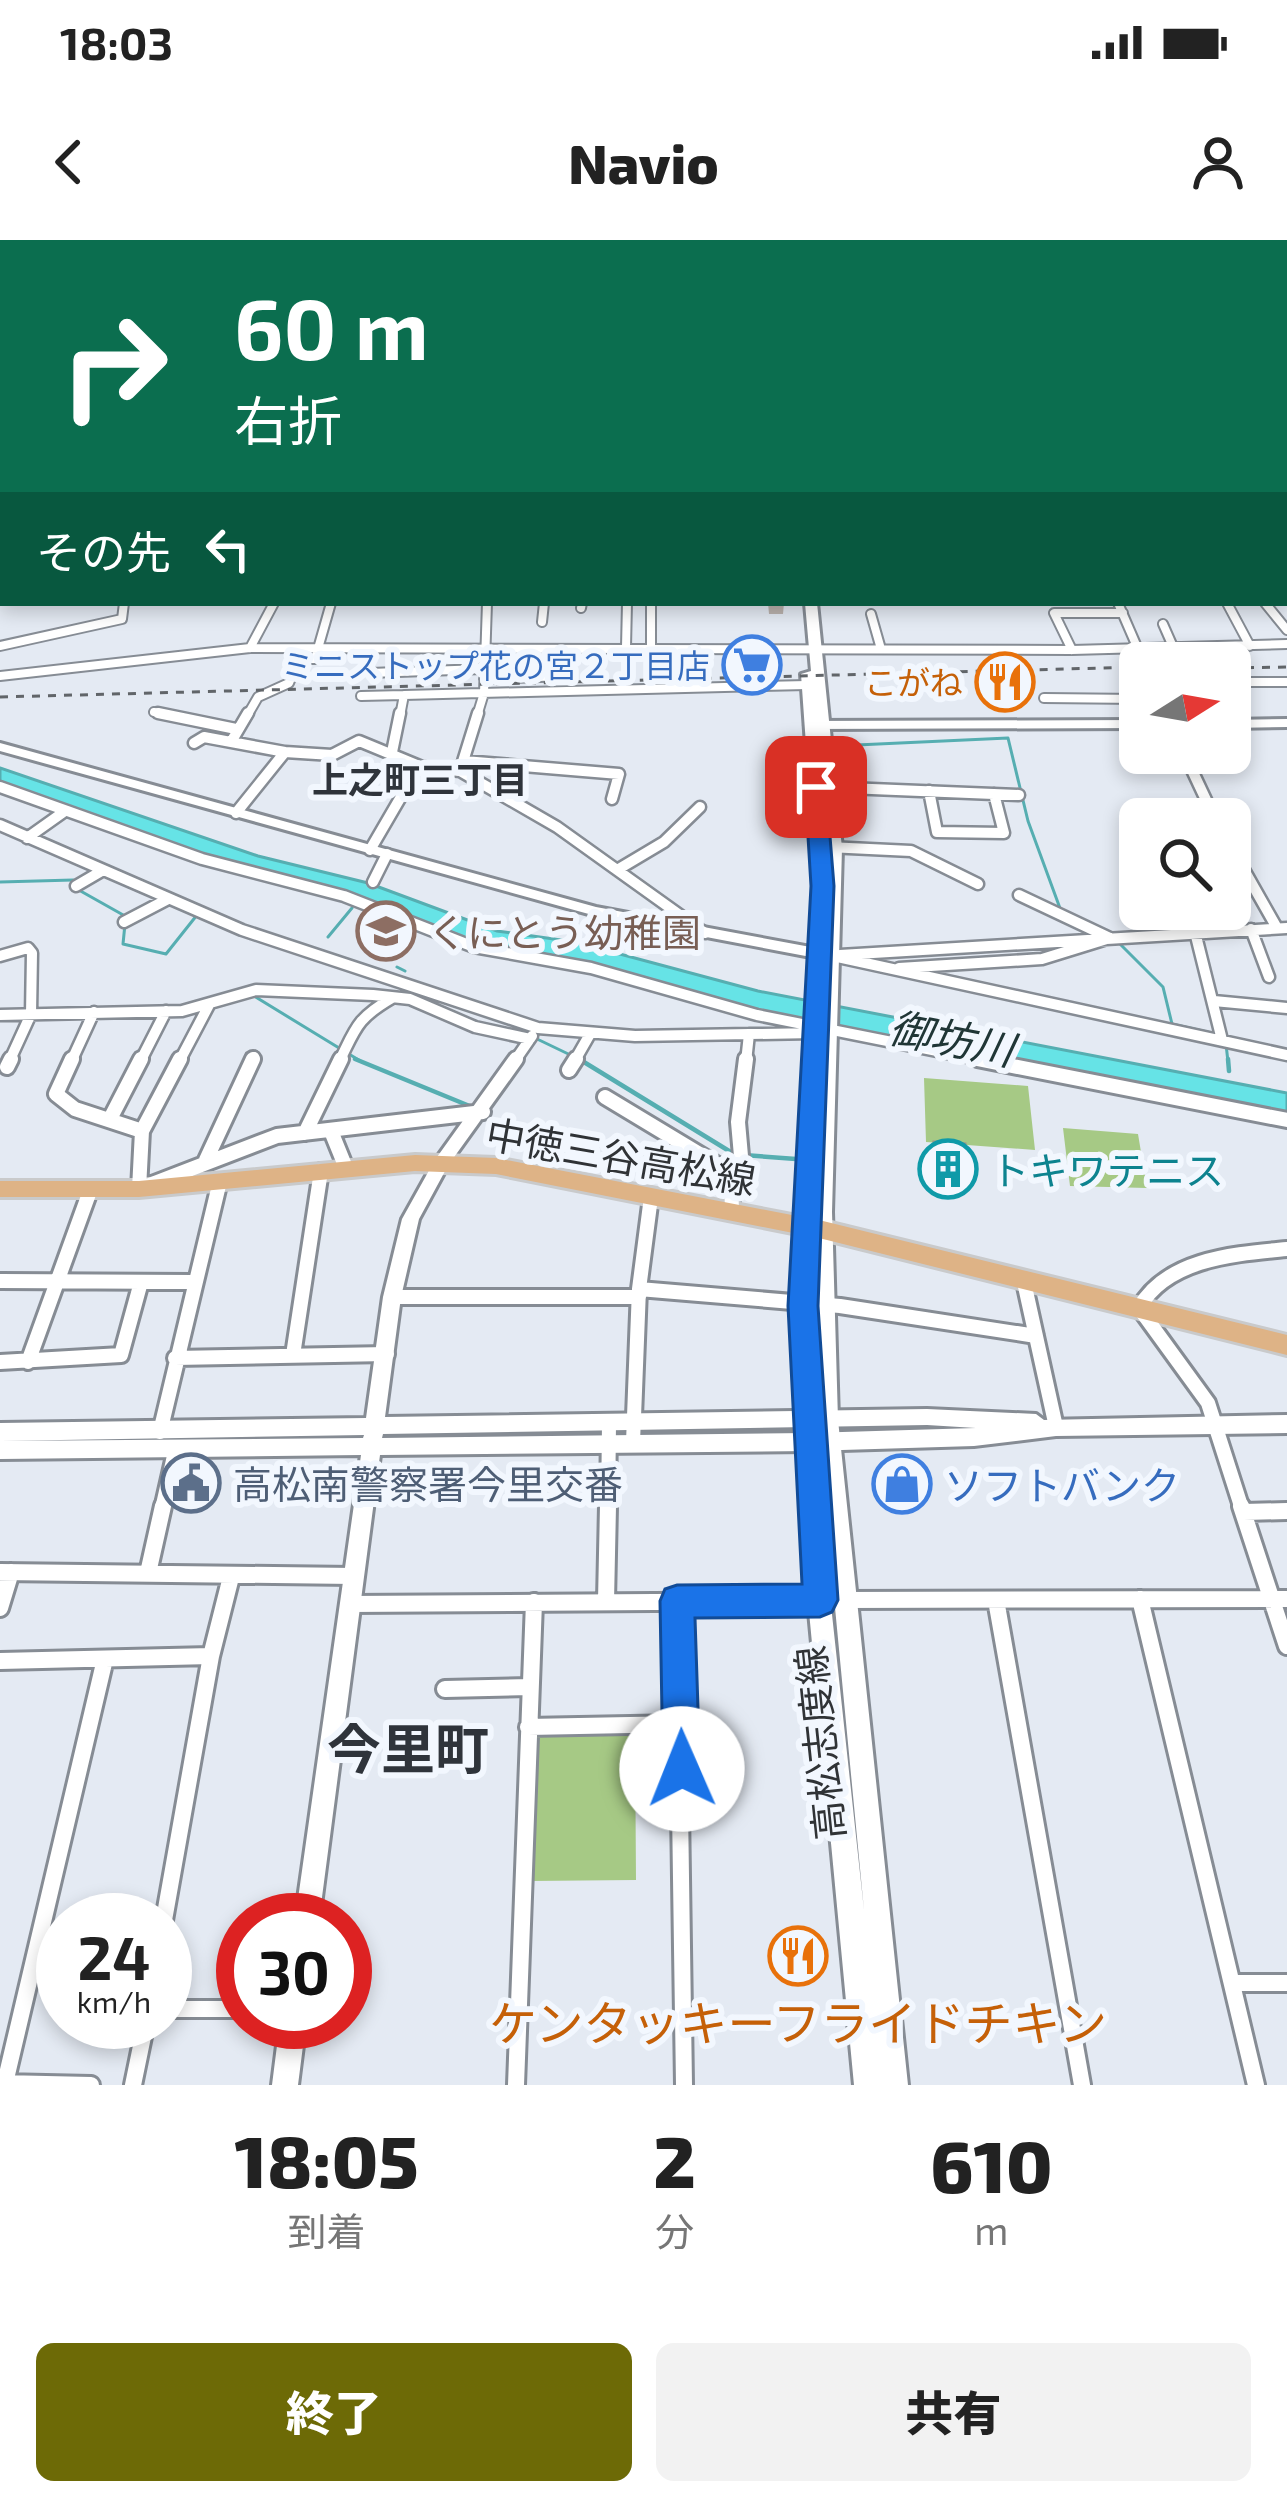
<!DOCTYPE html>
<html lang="ja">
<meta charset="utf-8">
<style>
:root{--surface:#fff;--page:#f2f2f2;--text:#222;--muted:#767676;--accent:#6d6a06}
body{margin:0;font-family:"Exo 2","Noto Sans JP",sans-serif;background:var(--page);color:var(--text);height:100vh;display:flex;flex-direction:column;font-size:45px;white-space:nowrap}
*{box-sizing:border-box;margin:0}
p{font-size:39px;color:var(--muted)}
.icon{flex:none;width:66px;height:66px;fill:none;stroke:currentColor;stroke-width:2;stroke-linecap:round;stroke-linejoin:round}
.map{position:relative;height:1845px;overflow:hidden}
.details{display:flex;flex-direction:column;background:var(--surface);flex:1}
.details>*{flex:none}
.top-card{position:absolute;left:0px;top:0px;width:1287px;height:366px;box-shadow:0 6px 18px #0003;background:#0b6e4f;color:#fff;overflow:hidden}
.needle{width:78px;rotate:79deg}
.buttons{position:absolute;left:1119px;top:402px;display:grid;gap:24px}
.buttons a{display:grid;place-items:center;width:132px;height:132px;border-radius:18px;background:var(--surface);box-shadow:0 6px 18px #0003;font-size:60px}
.speed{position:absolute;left:36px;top:1653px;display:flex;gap:24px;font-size:60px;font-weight:700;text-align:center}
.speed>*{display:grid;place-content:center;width:156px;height:156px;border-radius:50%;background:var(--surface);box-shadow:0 6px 18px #0003;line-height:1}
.speed small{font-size:30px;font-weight:400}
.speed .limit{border:18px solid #d22;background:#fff;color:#111}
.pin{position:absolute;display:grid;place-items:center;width:102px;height:102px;color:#fff;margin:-51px;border-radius:24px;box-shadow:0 6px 18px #0006}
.me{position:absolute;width:132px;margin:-66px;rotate:359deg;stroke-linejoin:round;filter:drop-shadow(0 0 9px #0008)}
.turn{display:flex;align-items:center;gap:42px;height:252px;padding:0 36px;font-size:54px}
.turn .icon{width:156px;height:156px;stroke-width:2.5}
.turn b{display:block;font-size:84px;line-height:102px}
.then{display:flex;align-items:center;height:114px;padding:0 36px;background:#0003;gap:24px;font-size:45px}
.eta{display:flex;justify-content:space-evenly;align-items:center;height:204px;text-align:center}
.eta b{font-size:72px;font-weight:800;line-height:84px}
.primary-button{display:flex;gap:24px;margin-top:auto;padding:24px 36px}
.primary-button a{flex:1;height:138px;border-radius:18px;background:var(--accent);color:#fff;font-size:48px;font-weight:800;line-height:138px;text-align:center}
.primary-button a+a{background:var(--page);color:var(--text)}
.status{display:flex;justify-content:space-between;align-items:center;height:84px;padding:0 60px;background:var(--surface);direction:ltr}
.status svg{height:33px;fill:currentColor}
header{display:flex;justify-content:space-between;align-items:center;height:156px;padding:0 36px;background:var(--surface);font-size:54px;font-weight:800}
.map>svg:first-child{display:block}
</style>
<div class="status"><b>18:03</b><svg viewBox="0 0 49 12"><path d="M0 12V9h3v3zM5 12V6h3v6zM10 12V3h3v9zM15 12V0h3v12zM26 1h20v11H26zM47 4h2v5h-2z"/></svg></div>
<header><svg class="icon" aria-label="back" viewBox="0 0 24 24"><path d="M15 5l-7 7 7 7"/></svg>Navio<svg class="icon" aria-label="person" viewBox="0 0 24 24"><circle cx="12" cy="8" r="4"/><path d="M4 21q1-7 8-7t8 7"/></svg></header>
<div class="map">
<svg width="1287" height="1845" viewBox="0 0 1287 1845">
<rect width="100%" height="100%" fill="#e4eaf3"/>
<path fill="#a6c985" d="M 793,0 L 1287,0 L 1287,132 L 1284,3 Z
M 924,838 L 1028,846 L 1035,910 L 926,902 Z
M 1063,888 L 1138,894 L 1147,948 L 1070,946 Z
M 635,1492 L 636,1640 L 530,1641 L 535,1493 Z"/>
<path fill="#66e3e6" stroke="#56aeb1" stroke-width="3" d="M 0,528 L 258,616 L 368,643 L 497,691 L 575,702 L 758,751 L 1287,853 L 1287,875 L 751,769 L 596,724 L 471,700 L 249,632 L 0,544 Z"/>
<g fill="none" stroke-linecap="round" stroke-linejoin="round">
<path stroke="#56aeb1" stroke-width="3" d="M 251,0 L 283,0
M 835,506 L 1008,498 L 1028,581 L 1061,671
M 0,642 L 73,640
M 77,649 L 125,676
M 125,684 L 123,704 L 166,714 L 197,675
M 328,697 L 352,668
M 1117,701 L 1163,747 L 1172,784 L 1216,794
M 397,727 L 405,731
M 249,753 L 362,822
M 535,798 L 585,822
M 1226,804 L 1228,822"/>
<path stroke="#56aeb1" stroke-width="4.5" d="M 355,819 L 472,867
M 579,819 L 734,914
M 1228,819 L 1229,831
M 744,915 L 796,919"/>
<g stroke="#868c94" stroke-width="9">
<path id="minor-far4" d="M 111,0 L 118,3
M 313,0 L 324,3
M 147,3 L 154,0
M 0,167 L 3,162"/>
</g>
<g stroke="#868c94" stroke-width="12">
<path id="minor-far3" d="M 0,260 L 3,256
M 1284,322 L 1287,328
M 651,363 L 651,408
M 1118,363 L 1144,423
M 1227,363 L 1250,406
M 1265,363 L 1287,390
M 581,368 L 582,363
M 871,374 L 881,409
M 542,382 L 544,363
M 1163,384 L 1174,409
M 0,406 L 122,379 L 124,363
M 626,407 L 627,363
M 250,408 L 274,363
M 1072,410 L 1054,373 L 1123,373
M 370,433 L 483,429
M 0,436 L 250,408 L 1072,410 L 1287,404
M 484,439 L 566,436
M 1230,442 L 1287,442
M 361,456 L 404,455
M 1044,458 L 1140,459
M 154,472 L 173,476
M 247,476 L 258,457 L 289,443 L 299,419 L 315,419 L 331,363
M 400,476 L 404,455 L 807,445
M 477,476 L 484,453 L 487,363"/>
</g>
<g stroke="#868c94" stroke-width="15">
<path id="minor-far2" d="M 158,473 L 236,489
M 478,473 L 460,531 L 557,587 L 705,693
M 231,502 L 248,473
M 194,503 L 204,497 L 285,512
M 392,512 L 400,473
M 1184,513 L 1215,579
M 464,521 L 619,534 L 612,559
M 0,547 L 202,619 L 344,656 L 474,707 L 591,728 L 757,775 L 992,822
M 823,547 L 1019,555
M 929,551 L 937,592 L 1004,593 L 994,554
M 236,573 L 285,512 L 332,515 L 359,501 L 422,527 L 460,531
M 0,585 L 242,690 L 538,788 L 635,796 L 815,793
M 27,598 L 65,571
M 1230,605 L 1277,688
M 828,607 L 911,611 L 978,644
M 370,610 L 402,555
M 617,630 L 664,602 L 700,567
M 373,642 L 387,614
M 76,646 L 100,632
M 124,682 L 168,659
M 1251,689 L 1269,737
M 1195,692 L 1222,800
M 840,715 L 1287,688
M 0,716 L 28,708 L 32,713 L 31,774 L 9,822
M 833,716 L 1287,815
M 899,728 L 1042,719 L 1110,698 L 1019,655
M 1214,761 L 1287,768
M 0,775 L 182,771 L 256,750 L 373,755 L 410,759 L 475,787 L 530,799
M 71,822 L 94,772
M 140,822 L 166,771
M 179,822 L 209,765
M 252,822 L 254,817
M 339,822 C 356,788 356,779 392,758
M 514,822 L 532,796
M 574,822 L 590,794
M 746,822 L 749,794"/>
</g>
<g stroke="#868c94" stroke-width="20">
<path id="minor-far1" d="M 72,819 L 56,854 L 75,869 L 142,891
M 180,819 L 142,891 L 139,949 L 277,896 L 483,872
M 977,819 L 1287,880
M 7,827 L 11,819
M 569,830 L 576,819
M 605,857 L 731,933
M 111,877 L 141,819
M 331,891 L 346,928
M 305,893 L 341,819
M 206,920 L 253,819
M 442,922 L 516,819
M 732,973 L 731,933 L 741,916 L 738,882 L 746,819
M 0,1041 L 192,1042
M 1024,1042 L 1056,1187
M 639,1049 L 840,1066 L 1036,1096
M 392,1057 L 639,1057
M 293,1115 L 321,931
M 175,1118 L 387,1114
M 0,1122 L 121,1115 L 141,1042
M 28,1122 L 90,951
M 160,1192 L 220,941
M 633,1202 L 639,1049 L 651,957
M 162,1269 L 176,1207
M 608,1269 L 609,1184
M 1242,1269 L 1208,1163 L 1139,1068 C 1167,1018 1236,1014 1287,1009"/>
</g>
<g stroke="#868c94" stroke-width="22">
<path id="minor" d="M 1241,1266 L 1287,1406
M 1244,1272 L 1287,1271
M 0,1332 L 354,1336
M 148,1333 L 163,1266
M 1140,1359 L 1256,1845
M 842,1360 L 1287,1359
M 996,1360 L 1082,1845
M 606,1361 L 608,1266
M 677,1361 L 684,1845
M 349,1364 L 822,1361
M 0,1368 L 11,1332
M 0,1421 L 211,1416
M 445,1449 L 529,1447
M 528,1487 L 681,1484
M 164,1680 L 211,1416 L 231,1337
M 1232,1743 L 1287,1743
M 165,1769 L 243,1769
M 1,1843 L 91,1845
M 5,1843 L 105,1419
M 133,1845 L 146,1782
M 516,1845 L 534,1362"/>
</g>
<g stroke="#868c94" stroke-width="6">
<path id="tertiary" d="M 38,0 L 46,0 L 47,3 L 39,3 Z
M 3,63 L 3,70 L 0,71 L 0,64 Z
M 1287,479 L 1287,487 L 1230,488 L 1230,480 Z
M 1140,480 L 1140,488 L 811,489 L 805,485 L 811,481 Z
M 0,503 L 596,667 L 832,711 L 839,716 L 832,721 L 596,676 L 0,511 Z
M 442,916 L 448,918 L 450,922 L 419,979 L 401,1057 L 385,1177 L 927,1169 L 1036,1174 L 1044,1180 L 1287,1175 L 1287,1193 L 1056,1196 L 974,1206 L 809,1211 L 380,1215 L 319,1680 L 295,1680 L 361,1215 L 0,1219 L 0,1201 L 363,1198 L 364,1195 L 0,1201 L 0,1183 L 366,1178 L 383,1057 L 402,979 L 436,918 ZM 927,1185 L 976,1188 L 809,1193 L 382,1198 L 383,1194 Z
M 280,1782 L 306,1782 L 298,1845 L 272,1845 Z"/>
</g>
<g stroke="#868c94" stroke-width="6">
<path id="secondary" d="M 331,0 L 340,0 L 343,3 L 334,3 Z
M 1284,166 L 1287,167 L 1287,178 L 1284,177 Z
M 1284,193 L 1287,194 L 1287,200 L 1284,199 Z
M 3,250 L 3,256 L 0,257 L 0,251 Z
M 805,363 L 817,363 L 842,608 L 832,972 L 838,1180 L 908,1845 L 854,1845 L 804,1319 L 793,1066 L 816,646 L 801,434 L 811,431 ZM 815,1022 L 817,1144 L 813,1066 ZM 820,1211 L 864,1670 L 826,1319 Z"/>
</g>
<g stroke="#c9cacb" stroke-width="6">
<path id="primary" d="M 415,915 L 496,918 L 823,981 L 1287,1095 L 1287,1115 L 823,999 L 496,934 L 415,931 L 139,957 L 0,957 L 0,941 L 139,941 Z"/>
</g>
<g stroke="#c9cacb" stroke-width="6">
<path id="trunk" d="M 0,29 L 3,29 L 3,35 L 0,35 Z
M 1284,133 L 1287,133 L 1287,139 L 1284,139 Z"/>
</g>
<use href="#minor-far4" stroke="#fff" stroke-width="6"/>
<use href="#minor-far3" stroke="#fff" stroke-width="8"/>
<use href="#minor-far2" stroke="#fff" stroke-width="10"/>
<use href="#minor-far1" stroke="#fff" stroke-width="14"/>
<use href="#minor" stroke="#fff" stroke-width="16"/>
<use href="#tertiary" fill="#fff" fill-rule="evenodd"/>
<use href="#secondary" fill="#fff" fill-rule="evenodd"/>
<use href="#primary" fill="#deb386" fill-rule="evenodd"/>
<use href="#trunk" fill="#d39a5e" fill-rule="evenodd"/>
<path stroke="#616569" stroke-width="3" stroke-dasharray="8 8" stroke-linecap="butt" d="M 1230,428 L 1287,427
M 0,457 L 1140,427"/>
</g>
<path fill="#bbb3ae" d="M 760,363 L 784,363 L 783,374 L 769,374 L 768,363 Z
M 934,902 L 967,935 L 964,945 L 933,943 L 932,912 Z"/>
<path fill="#dad0ca" stroke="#99928d" stroke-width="3" d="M 934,902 L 965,904 L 967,935 L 936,933 Z"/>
<path fill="#1a73e8" stroke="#114b97" stroke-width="3" d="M 816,540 L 826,547 L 834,646 L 818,1066 L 838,1360 L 832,1372 L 820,1377 L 695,1378 L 700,1529 L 695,1543 L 682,1548 L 668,1543 L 663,1529 L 660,1361 L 665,1349 L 677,1345 L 802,1344 L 788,1066 L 811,646 L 805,547 Z"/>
<defs>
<g id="supermarket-ring" transform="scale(3)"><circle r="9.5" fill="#f2f7fe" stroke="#3f7fe0" stroke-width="1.5"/><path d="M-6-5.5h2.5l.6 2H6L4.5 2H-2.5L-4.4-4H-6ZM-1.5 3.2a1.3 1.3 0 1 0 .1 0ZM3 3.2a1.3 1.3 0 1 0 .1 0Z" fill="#3f7fe0"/></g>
<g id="restaurant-ring" transform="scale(3)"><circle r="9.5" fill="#f2f7fe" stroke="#e8710a" stroke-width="1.5"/><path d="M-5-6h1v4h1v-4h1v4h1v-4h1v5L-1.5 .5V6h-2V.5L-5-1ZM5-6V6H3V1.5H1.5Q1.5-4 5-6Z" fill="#e8710a"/></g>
<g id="school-ring" transform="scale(3)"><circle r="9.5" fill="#f2f7fe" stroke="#8d6e63" stroke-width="1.5"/><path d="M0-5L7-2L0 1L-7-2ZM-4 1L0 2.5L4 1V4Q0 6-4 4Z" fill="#8d6e63"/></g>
<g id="building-ring" transform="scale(3)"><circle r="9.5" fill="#f2f7fe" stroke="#0f9aa8" stroke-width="1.5"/><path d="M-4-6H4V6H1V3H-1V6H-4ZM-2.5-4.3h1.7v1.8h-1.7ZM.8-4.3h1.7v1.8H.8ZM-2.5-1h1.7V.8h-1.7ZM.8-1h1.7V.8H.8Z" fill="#0f9aa8"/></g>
<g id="civic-ring" transform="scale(3)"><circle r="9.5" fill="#f2f7fe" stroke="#5c6f8a" stroke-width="1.5"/><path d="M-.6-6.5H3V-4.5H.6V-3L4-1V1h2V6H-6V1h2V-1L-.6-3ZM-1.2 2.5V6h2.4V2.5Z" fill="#5c6f8a"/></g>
<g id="shop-ring" transform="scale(3)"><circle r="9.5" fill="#f2f7fe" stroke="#3f7fe0" stroke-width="1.5"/><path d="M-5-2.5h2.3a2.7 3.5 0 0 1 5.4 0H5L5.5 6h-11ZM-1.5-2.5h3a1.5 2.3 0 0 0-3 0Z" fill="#3f7fe0"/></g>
</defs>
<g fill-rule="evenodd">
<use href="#supermarket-ring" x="752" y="425"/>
<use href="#restaurant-ring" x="1005" y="442"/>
<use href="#school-ring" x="386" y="691"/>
<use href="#building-ring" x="948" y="929"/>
<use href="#civic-ring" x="191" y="1243"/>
<use href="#shop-ring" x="902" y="1244"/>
<use href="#restaurant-ring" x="798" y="1716"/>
</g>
<g text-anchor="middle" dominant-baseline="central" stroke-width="12" stroke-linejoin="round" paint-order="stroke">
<g font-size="33" fill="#366cbe" stroke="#f2f7fe" text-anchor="end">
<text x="710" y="425">ミニストップ花の宮２丁目店</text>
</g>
<g font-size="33" fill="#c56008" stroke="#f2f7fe" text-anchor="end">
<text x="963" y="442">こがね</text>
</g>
<g font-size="36" font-weight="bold" fill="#2f343b" stroke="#f2f7fe">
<text x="420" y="538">上之町三丁目</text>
</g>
<g font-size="39" fill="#785e54" stroke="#f2f7fe" text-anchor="start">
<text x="428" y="691">くにとう幼稚園</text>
</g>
<g font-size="39" fill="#303336" stroke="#f2f7fe">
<text transform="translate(621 916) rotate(10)">中徳三谷高松線</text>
<text transform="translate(819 1503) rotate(-96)">高松志度線</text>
</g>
<g font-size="39" fill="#0d838f" stroke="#f2f7fe" text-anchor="start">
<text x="990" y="929">トキワテニス</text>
</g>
<g font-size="39" fill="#4e5e75" stroke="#f2f7fe" text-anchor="start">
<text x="233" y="1243">高松南警察署今里交番</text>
</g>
<g font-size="39" fill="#366cbe" stroke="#f2f7fe" text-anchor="start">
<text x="944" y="1244">ソフトバンク</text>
</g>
<g font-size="42" font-style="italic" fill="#203636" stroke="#f2f7fe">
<text transform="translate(952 797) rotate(11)">御坊川</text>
</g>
<g font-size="48" fill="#c56008" stroke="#f2f7fe">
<text x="798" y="1782">ケンタッキーフライドチキン</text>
</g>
<g font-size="54" font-weight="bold" fill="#2f343b" stroke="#f2f7fe">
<text x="408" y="1507">今里町</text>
</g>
</g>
</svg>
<div class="buttons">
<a><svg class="needle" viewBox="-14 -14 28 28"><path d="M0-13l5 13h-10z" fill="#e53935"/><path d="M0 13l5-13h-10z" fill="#767676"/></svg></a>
<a><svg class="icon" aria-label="search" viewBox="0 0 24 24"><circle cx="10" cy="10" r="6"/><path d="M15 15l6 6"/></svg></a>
</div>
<div class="speed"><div>24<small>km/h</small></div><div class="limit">30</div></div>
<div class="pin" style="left:816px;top:547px;background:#d93025"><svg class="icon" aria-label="arrive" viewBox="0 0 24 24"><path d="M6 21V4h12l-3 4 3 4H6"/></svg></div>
<svg class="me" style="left:682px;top:1529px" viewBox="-20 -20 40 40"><circle r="19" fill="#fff"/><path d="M0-13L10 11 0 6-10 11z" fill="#1a73e8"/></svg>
<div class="top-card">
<div class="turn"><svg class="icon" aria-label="right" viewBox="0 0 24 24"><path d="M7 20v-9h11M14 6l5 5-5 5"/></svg><div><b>60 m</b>右折</div></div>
<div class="then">その先<svg class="icon" aria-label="left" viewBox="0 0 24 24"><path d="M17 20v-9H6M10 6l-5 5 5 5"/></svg></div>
</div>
</div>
<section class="details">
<div class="eta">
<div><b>18:05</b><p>到着</p></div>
<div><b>2</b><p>分</p></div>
<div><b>610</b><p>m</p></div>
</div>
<div class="primary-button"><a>終了</a><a>共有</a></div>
</section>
